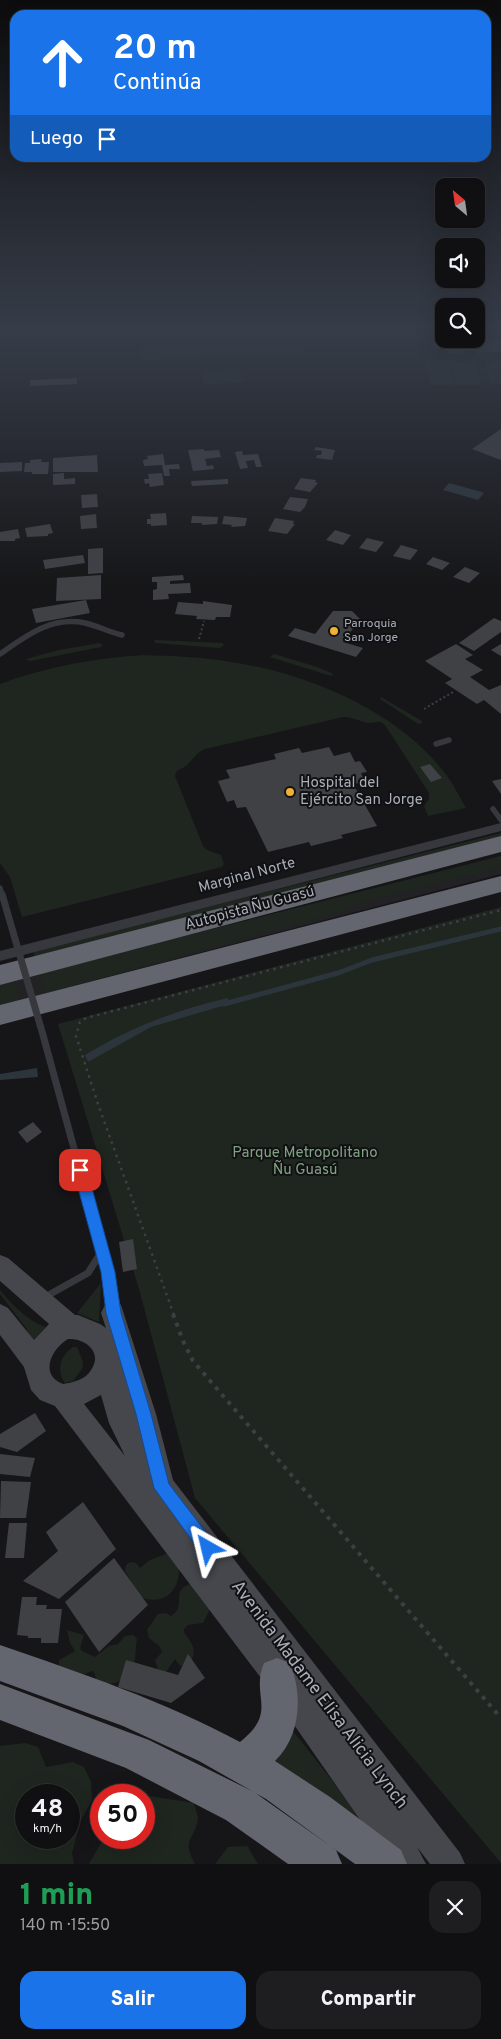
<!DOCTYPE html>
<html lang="es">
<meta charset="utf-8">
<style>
:root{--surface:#101012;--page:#1e1e20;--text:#f1f3f6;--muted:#9c9d9f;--line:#303032;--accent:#1a73e8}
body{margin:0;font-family:Overpass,sans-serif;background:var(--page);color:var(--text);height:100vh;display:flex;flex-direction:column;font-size:19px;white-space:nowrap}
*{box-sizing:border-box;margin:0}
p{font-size:16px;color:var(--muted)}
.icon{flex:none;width:28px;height:28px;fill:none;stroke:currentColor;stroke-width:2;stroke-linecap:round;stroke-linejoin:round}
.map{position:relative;height:1864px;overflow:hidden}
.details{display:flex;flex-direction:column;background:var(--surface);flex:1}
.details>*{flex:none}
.top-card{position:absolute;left:10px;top:10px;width:481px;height:152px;border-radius:15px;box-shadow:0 5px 20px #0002,0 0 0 1px var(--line);background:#1a73e8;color:#fff;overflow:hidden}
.needle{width:32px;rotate:331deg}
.fabs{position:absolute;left:435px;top:178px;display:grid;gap:10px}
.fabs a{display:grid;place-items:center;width:50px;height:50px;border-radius:10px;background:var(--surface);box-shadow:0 5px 20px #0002,0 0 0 1px var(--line);font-size:25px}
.speed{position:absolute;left:15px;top:1784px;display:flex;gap:10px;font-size:25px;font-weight:700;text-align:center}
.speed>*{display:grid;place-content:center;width:65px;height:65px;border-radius:50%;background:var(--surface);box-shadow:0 5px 20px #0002,0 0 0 1px var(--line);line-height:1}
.speed small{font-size:12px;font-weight:400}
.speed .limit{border:8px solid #d22;background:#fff;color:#111}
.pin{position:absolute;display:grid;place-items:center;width:42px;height:42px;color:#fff;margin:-21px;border-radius:10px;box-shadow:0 2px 8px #0006}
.me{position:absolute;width:55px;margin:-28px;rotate:323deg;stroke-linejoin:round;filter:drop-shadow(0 0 4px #0008)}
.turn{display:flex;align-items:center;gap:18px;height:105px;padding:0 20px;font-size:22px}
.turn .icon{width:65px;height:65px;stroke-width:2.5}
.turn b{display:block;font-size:35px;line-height:42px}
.then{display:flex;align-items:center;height:48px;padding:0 20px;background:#0003;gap:10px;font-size:19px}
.round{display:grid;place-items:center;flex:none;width:52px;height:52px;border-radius:15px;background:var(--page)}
.headline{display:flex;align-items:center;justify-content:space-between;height:85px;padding:0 20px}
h1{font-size:30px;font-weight:800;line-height:38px;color:#1e9e55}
.cta{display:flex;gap:10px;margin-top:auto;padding:10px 20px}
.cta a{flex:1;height:58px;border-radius:15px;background:var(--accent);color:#fff;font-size:20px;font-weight:800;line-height:58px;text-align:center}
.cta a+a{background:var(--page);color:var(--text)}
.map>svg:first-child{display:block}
</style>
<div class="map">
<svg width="501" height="1864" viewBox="0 0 501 1864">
<rect width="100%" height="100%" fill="#161618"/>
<path fill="#222225" d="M 501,856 L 501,874 L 0,1005 L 0,985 Z"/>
<path fill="#1e261f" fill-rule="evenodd" d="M 139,328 L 297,328 L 303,354 L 141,360 Z
M 449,361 L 454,385 L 430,385 L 425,361 Z
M 450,361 L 475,361 L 481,385 L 456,385 Z
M 485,362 L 501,362 L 501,384 L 491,384 Z
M 240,369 L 245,382 L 204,385 L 201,372 Z
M 156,640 L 222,643 L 224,645 L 220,648 L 155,643 L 154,641 Z
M 100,643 L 103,645 L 101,647 L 30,661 L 26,659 L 59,650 Z
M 274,654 L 317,667 L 334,674 L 331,676 L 270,657 Z
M 143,655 C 172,656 202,657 231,662 C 306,673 396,710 444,772 C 453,783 459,796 466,808 L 428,816 L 424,806 L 429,799 L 429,793 L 385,725 C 379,719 376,723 369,723 C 361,722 353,717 343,717 L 205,749 C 196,753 194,758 187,765 C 182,770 177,768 175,776 L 203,846 L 207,850 L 221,855 L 224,864 L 222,867 L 22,917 L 10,877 L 0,863 L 0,684 C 45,667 95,658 143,655 Z
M 381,697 L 422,721 L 422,723 L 418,724 L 380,699 Z
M 501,833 L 501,838 L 35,958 L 33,951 Z
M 501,856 L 501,867 L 352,905 L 344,911 L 46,993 L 39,973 Z
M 501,907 L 501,1863 L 195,1498 L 139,1289 L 58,1024 Z
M 13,979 L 19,1000 L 0,1005 L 0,983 Z
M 101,1283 L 101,1284 L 99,1322 L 77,1313 Z
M 0,1290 C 11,1304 28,1321 46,1327 L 32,1342 L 26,1328 L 0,1294 Z
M 73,1347 L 77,1347 L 83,1362 L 82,1369 L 73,1381 L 65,1383 C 55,1370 61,1355 73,1347 Z
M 166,1554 C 169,1555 174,1556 177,1559 C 180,1562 179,1566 179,1570 C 179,1593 161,1607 139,1596 L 125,1571 L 126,1565 L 130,1562 L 136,1563 L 140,1568 L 150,1560 Z
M 198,1583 L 210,1609 L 203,1623 L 188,1625 L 184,1629 L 184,1632 C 192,1644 197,1648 191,1662 L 180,1666 L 175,1659 L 166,1672 L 158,1669 L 155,1660 L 162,1652 L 159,1646 L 149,1638 L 147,1630 L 158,1614 L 166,1613 L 171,1616 C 189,1606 166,1586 198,1583 Z
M 67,1630 L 84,1635 L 80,1648 L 82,1651 L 95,1657 L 109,1646 L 118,1644 L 125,1636 L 133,1635 L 137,1639 C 135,1648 136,1663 132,1671 C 126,1682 107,1687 97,1682 L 94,1672 L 91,1671 L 83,1675 L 59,1667 L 59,1660 L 75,1651 L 70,1643 Z
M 289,1726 L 373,1832 L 274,1761 Z
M 25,1743 L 38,1747 L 46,1767 L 73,1762 L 84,1767 L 91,1782 L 92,1800 L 81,1820 L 72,1853 L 74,1864 L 0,1864 L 0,1746 ZM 26,1795 L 69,1795 L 69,1838 L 26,1838 Z
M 149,1796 L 194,1803 C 195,1808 198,1815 198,1819 C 194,1842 181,1838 195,1864 L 89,1864 L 102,1841 L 106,1838 L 144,1838 L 144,1799 Z
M 247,1846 L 258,1864 L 215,1864 L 228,1847 Z"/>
<path fill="#2c353c" d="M 449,483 L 482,492 L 484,493 L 478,500 L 443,490 Z
M 228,998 L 229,1004 L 151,1027 L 88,1062 L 85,1055 C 131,1027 176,1010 228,998 Z
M 37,1068 L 38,1077 L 0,1080 L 0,1074 Z"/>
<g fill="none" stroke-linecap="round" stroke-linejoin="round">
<path stroke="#2c353c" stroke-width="5" d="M 224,1004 L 338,973 L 372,960 L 501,929"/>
</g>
<path fill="#404145" d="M 17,328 L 96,328 L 96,333 L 17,336 Z
M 489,338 L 490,341 L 501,341 L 501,351 L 476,353 L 475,351 L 465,351 L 466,354 L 449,354 L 448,351 L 444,351 L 443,348 L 435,348 L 434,344 L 442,344 L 441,341 L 447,341 L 446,339 L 472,341 L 471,339 Z
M 77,378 L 77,384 L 30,386 L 30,380 Z
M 501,429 L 501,460 L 472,449 Z
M 316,447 L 335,450 L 332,460 L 316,458 L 317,455 L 321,455 L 322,451 L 314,450 Z
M 204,449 L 204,451 L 219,450 L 221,457 L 205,459 L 207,466 L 213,465 L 214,469 L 193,471 L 188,450 Z
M 242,451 L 243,455 L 258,454 L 262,467 L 256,467 L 254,460 L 246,461 L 248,468 L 240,469 L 235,452 Z
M 163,454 L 165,465 L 179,464 L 180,469 L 169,469 L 170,476 L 164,476 L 162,465 L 144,466 L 143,460 L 148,459 L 147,456 Z
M 97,455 L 98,472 L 53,472 L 53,458 Z
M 42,459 L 41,462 L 49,462 L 48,474 L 32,474 L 32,472 L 24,472 L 25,463 L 30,463 L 30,460 Z
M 22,462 L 22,471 L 0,472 L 0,463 Z
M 64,473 L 64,479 L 75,478 L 75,484 L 53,485 L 53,474 Z
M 162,473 L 164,485 L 150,487 L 149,483 L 145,484 L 144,479 L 149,479 L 148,474 Z
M 301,478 L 316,480 L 315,482 L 318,483 L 310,492 L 294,489 Z
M 228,479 L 228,484 L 192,486 L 191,481 Z
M 97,494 L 98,507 L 82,508 L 81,495 Z
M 290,497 L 308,499 L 305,507 L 300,512 L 283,509 Z
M 166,513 L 167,525 L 151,526 L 151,524 L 147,524 L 147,519 L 151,519 L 150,514 Z
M 96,514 L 97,528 L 81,529 L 80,516 Z
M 192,516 L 218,517 L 217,524 L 202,525 L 202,523 L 191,523 Z
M 224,516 L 247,518 L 245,526 L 231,527 L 232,525 L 222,524 Z
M 275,518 L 294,521 L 293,524 L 295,524 L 287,534 L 268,531 Z
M 50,524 L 53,533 L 48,534 L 48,536 L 27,537 L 25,528 Z
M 18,529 L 20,538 L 15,539 L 15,541 L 0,541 L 0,532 Z
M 335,530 L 351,535 L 343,545 L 326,540 Z
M 367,538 L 384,542 L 376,552 L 359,548 Z
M 401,545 L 418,550 L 410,560 L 393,556 Z
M 103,548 L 103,573 L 88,574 L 88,549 Z
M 83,555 L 85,563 L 45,569 L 43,560 Z
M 433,557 L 450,563 L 442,570 L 426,564 Z
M 465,567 L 480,573 L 469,583 L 453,577 Z
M 101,575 L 101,599 L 56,601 L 57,578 Z
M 183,575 L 184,580 L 170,581 L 170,584 L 190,583 L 191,593 L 168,594 L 169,599 L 153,600 L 153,590 L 157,589 L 157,582 L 152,582 L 152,577 Z
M 86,600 L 90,613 L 36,623 L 32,609 Z
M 203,601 L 232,605 L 230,617 L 216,617 L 215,620 L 196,619 L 197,616 L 175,614 L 178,602 L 203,604 Z
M 333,611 L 352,611 L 360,619 L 343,642 L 363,648 L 356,657 L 288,636 L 295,628 L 315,634 Z
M 494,618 L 501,621 L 501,632 L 474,651 L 459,643 Z
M 456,644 L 473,655 L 465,659 L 483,670 L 470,677 L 489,690 L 501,685 L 501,714 L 484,700 L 477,704 L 445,683 L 452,679 L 425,661 Z
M 501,644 L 501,656 L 491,650 Z
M 329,747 L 334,756 L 350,752 L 355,762 L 360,761 L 367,772 L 361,773 L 365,782 L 353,784 L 377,826 L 341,835 L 343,838 L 311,846 L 309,842 L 268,852 L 246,807 L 237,808 L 234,800 L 227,802 L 218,781 L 230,778 L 226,770 L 276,759 L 274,754 L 299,748 L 302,753 Z
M 430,764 L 442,778 L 431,782 L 420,767 Z
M 501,779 L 501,794 L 492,781 Z
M 33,1122 L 42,1132 L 27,1143 L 18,1132 Z
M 133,1239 L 137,1269 L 123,1272 L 119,1242 Z
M 35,1413 L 46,1431 L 17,1452 L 0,1447 L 0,1434 Z
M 0,1454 L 35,1458 L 30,1477 L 0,1474 Z
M 1,1481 L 31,1482 L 26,1518 L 0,1518 Z
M 83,1502 L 116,1549 L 59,1599 L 23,1581 L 58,1551 L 46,1532 Z
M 9,1523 L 27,1523 L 24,1558 L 5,1558 Z
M 114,1558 L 148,1605 L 99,1652 L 65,1602 Z
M 22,1597 L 37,1597 L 36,1605 L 47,1605 L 46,1609 L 62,1609 L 58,1643 L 41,1643 L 41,1638 L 28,1638 L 28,1636 L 17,1635 Z
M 188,1654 L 205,1678 L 171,1703 L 118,1687 L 126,1660 L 178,1675 Z"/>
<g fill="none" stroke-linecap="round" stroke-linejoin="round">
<path stroke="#3d3f44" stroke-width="2" stroke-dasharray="2 2.5" stroke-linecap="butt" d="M 199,639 L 204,621
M 424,709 L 453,692"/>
<path stroke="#3d3f44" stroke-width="2.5" stroke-dasharray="2.5 4.5" stroke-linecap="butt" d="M 174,1315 L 99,1107 L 76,1036 L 80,1022 L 86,1018 L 501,910"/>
<path stroke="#3d3f44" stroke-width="4" stroke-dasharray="4 5.5" stroke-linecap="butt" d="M 173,1314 L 183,1341 L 193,1361 L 501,1718"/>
<path stroke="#37383d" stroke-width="5.5" d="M 0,654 C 26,636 51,616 85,623 C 98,626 109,632 122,635
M 436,744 L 449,740
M 493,809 L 501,820"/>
<path stroke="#37383d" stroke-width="7" d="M 102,1251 L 108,1272 L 113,1308
M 45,1297 L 88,1273 L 102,1251"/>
<path fill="#37383d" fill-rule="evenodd" d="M 501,823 L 501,831 L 0,961 L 0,951 Z"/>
<path fill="#45474d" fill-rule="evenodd" d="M 0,1255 L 8,1258 L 75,1315 L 78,1315 L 100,1324 L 106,1328 L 101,1313 L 105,1305 L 113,1301 L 121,1305 L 156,1414 L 173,1480 L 460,1853 L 465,1864 L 430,1864 L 417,1847 L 426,1864 L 391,1864 L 267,1686 L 55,1406 L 40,1400 L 31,1390 L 24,1367 L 0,1335 L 0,1304 L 8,1308 L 34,1340 L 49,1324 L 0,1281 ZM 68,1339 C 86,1338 103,1353 91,1370 C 85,1380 74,1382 63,1384 C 39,1375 51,1349 68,1339 ZM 101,1395 L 109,1423 L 125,1456 L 84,1404 Z"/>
<path fill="#63666e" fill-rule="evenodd" d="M 501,836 L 501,852 L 0,985 L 0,965 Z
M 501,876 L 501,892 L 0,1025 L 0,1005 Z
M 0,1645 C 81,1673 164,1701 240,1742 C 279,1711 250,1697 264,1663 L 277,1658 L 290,1663 C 303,1695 301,1736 275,1761 L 330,1797 L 401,1850 L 407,1864 L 355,1864 L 266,1799 L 199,1761 L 123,1726 L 0,1681 Z
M 0,1684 L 149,1740 L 254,1792 L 336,1850 L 342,1864 L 288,1864 L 226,1820 L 126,1768 L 0,1720 Z"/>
<path stroke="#37383d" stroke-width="5.5" d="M 0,888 L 2,895"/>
<path stroke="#37383d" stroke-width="7" d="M 2,894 L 43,1035 L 102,1251"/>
</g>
<linearGradient id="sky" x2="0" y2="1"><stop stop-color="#0c0c0d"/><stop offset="0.56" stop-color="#363c48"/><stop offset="1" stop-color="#363c48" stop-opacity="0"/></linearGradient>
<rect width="501" height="589" fill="url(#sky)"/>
<path fill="#1a73e8" stroke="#114b97" d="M 80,1164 L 85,1166 L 87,1170 L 115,1272 L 121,1313 L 151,1414 L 169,1484 L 214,1543 L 216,1548 L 214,1554 L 208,1557 L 202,1554 L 154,1488 L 136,1414 L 106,1313 L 101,1272 L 73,1170 L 75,1166 Z"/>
<g fill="#f2b134" stroke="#111113" stroke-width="2">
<circle cx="334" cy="631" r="5"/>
<circle cx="290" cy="792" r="5"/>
</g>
<g text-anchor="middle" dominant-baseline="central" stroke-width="4" stroke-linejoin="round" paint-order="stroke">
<g font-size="12" fill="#a8adb8" stroke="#111113" text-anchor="start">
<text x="344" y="624">Parroquia<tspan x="344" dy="14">San Jorge</tspan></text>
</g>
<g font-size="15" fill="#a8adb8" stroke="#111113" text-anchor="start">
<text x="300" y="783">Hospital del<tspan x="300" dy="17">Ejército San Jorge</tspan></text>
</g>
<g font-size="15" fill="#a8adb8" stroke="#111113">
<text transform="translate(247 876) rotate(-15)">Marginal Norte</text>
<text transform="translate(250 909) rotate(-15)">Autopista Ñu Guasú</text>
</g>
<g font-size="15" fill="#7fa381" stroke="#111113">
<text x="305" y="1153">Parque Metropolitano<tspan x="305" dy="17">Ñu Guasú</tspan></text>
</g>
<g font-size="18" fill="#a8adb8" stroke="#111113">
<text transform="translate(319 1695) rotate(53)">Avenida Madame Elisa Alicia Lynch</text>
</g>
</g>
</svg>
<div class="fabs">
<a><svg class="needle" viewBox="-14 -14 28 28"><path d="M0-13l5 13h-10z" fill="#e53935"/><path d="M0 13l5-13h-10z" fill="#9c9d9f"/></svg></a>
<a><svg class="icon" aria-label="sound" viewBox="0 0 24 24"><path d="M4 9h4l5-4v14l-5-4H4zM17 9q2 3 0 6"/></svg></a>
<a><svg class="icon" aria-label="search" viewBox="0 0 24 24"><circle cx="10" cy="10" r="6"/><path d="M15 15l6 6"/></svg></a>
</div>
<div class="speed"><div>48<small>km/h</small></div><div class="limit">50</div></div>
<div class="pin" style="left:80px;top:1170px;background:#d93025"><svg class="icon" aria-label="arrive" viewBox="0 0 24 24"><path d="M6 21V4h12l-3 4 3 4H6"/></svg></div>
<svg class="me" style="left:208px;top:1548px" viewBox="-20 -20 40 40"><path d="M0-17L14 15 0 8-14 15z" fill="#1a73e8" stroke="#fff" stroke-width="4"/></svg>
<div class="top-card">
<div class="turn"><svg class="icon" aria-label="ahead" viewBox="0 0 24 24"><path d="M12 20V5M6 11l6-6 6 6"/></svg><div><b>20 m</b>Continúa</div></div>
<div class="then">Luego<svg class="icon" aria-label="arrive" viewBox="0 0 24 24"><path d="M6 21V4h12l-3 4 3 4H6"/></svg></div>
</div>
</div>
<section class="details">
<div class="headline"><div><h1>1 min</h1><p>140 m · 15:50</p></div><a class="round"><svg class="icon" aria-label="close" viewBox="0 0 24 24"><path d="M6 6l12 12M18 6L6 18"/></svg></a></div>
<div class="cta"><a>Salir</a><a>Compartir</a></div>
</section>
